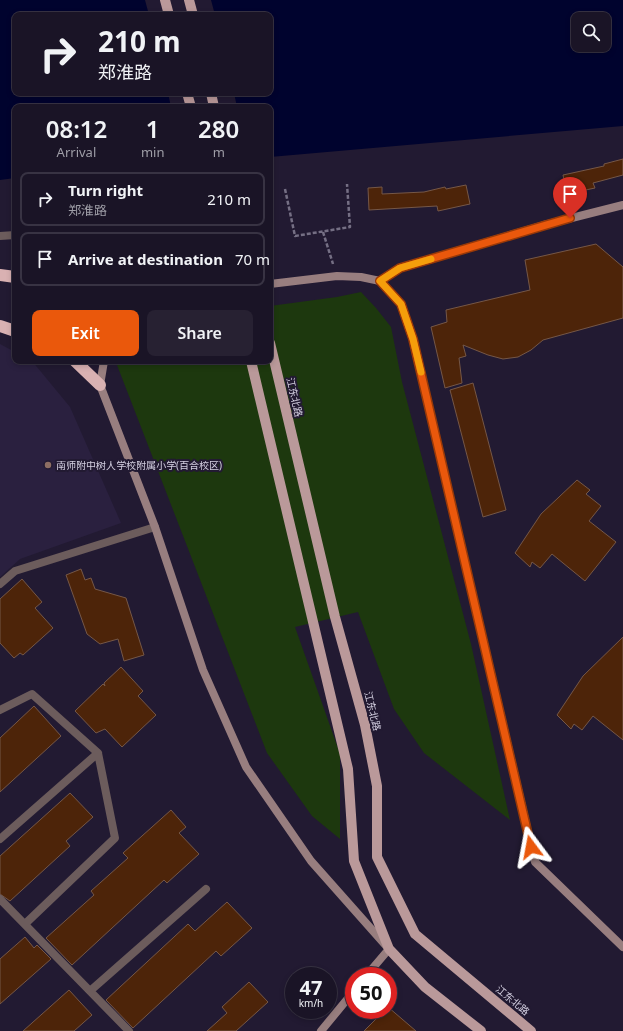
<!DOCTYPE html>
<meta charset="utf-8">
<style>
:root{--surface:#1a1426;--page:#272132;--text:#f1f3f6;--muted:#9f9ea7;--line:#383343;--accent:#ea580c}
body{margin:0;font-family:"Noto Sans","Noto Sans SC",sans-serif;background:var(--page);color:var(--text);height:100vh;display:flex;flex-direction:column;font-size:15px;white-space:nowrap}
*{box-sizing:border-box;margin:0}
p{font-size:13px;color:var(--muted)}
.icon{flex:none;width:22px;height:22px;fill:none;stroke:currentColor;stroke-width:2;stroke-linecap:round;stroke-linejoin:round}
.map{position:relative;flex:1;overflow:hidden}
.side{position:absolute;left:12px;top:104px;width:261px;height:260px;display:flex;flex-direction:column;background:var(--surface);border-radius:8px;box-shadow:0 2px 6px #0003,0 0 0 1px var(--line)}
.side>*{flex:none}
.guide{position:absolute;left:12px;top:12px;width:261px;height:84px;border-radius:8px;box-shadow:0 2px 6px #0003,0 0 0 1px var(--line);background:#1a1426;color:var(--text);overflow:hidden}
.controls{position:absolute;left:571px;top:12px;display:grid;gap:8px}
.controls a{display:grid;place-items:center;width:40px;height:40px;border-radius:8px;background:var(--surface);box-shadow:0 2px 6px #0003,0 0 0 1px var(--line);font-size:20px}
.speed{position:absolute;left:285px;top:967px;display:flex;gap:8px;font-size:20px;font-weight:700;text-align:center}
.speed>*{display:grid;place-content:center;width:52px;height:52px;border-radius:50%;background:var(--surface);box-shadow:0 2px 6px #0003,0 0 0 1px var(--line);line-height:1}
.speed small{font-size:10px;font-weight:400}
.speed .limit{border:6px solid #d22;background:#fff;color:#111}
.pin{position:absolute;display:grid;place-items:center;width:34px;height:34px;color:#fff;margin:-41px -17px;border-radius:50% 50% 50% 0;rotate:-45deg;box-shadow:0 0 4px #0007}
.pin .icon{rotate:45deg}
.me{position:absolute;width:44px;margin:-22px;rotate:347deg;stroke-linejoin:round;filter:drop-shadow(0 0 3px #0008)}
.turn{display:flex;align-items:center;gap:14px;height:84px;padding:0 20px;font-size:18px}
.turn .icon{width:52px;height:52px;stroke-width:2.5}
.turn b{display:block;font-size:28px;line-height:34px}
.eta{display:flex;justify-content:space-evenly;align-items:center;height:68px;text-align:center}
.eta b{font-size:24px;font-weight:600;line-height:28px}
.primary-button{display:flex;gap:8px;margin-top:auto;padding:8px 20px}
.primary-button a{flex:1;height:46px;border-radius:8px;background:var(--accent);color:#fff;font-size:16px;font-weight:600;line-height:46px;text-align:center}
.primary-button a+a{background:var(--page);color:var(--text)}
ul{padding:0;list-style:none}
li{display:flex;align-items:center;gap:12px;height:54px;margin:0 8px 6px;padding:0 12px;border:2px solid var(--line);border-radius:8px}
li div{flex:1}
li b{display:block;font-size:15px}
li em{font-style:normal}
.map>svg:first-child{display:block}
</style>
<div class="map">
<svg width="623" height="1031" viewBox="0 0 623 1031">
<rect width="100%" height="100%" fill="#221a32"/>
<path fill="#2a203f" d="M 0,344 L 15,352 L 15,361 L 32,361 L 70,407 L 121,523 L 20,559 L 0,577 Z"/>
<path fill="#1d380e" d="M 361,292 L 376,308 L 391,327 L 402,382 L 471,644 L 510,820 L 424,753 L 394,709 L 358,612 L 295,627 L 340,754 L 340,839 L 312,816 L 267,753 L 117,365 L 118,361 L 270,361 L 270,306 L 337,297 Z"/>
<path fill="#00032e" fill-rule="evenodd" d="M 0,0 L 623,0 L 623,126 L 270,157 L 270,107 L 15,107 L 15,178 L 0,180 ZM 15,15 L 270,15 L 270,93 L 15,93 ZM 578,19 L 604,19 L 604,45 L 578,45 Z"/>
<path fill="#221a32" d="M 145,0 L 211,0 L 215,15 L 149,15 Z
M 168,93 L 234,93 L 237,107 L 171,107 Z"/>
<path fill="#4d2409" stroke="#755747" d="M 623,159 L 623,175 L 593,183 L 595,188 L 567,194 L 563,175 L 604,166 L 604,164 Z
M 466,185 L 470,204 L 438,211 L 437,206 L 369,210 L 368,188 L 382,187 L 382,194 L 424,192 L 445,187 L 446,189 Z
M 596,244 L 623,267 L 623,318 L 543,340 L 531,350 L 518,357 L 503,359 L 488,355 L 463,345 L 466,356 L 459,358 L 462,383 L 445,388 L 431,327 L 447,322 L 446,310 L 530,290 L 525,260 Z
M 473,383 L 506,510 L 483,517 L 450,390 Z
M 577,480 L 590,490 L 586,494 L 601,506 L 589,521 L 616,542 L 585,581 L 552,554 L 540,568 L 532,562 L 530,567 L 515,553 L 541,514 Z
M 81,569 L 85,580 L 91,578 L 95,589 L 126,598 L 144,655 L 124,661 L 118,639 L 100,644 L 87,634 L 66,575 Z
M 22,579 L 42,602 L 35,608 L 53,628 L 23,655 L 20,653 L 14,658 L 0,643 L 0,599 Z
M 623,637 L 623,740 L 593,716 L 582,730 L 574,724 L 571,729 L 557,715 L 583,676 Z
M 121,667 L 143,691 L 138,696 L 156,715 L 122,747 L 105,729 L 96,733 L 75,711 L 103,684 L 105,686 L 104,683 Z
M 34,706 L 61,736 L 0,792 L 0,738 Z
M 70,793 L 93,817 L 66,841 L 70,846 L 10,901 L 0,894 L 0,856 Z
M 171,810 L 186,827 L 179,833 L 199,854 L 167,883 L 164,880 L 72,965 L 46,938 L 94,895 L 91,891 L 128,858 L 123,853 Z
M 227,902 L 252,928 L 221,956 L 216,951 L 133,1028 L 106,1000 L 188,924 L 195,931 Z
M 25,937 L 34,948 L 37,945 L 51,959 L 0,1004 L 0,959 Z
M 249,982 L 268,1002 L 236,1031 L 207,1031 L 227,1013 L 222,1007 Z
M 69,990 L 92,1015 L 74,1031 L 23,1031 Z
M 388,1007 L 416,1031 L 364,1031 L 385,1010 L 388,1010 Z"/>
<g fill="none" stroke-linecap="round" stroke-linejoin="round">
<path stroke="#756f84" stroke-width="2.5" stroke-dasharray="4 2" stroke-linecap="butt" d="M 285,189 L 295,236 L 350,227 L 347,184
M 323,232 L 333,264"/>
<path stroke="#6c5c5c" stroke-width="8" d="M 0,236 L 15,235
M 0,584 L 15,571 L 155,527
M 0,710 L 32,694 L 98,753 L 115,838 L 25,924
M 0,839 L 98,753
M 0,899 L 129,1031
M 90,991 L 206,889"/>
<path stroke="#987e7f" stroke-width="8" d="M 380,281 L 400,268 L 544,225 L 623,205
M 270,284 L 337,276 L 361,277 L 380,281 L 401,304 L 413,339 L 535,862 L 623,947
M 104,361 L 100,385 L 155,527 L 203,670 L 246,767 L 311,861 L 389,949 L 366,976
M 321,1031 L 354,991"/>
<path stroke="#ba999a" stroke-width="10" d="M 165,0 L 169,15
M 189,0 L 193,15
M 187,93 L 191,107
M 211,93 L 214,107
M 270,343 L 335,617 L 365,725 L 377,786 L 377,857 L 415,934 L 531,1031
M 251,361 L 348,769 L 354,861 L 389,949 L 425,987 L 481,1031"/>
<path stroke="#d9b1b2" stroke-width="12" d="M 0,275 L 15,277
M 0,326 L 15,331
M 75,361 L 100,385"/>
</g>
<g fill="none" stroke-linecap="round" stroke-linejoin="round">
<g stroke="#983908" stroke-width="10">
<path id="route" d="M 531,847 L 413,339 L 401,304 L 380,281 L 400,268 L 570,218"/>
</g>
<use href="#route" stroke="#ea580c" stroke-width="7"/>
<path stroke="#f59e0b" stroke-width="7" d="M 421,372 L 413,339 L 401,304 L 380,281 L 400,268 L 431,259"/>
</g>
<circle fill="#8d6e63" stroke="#221a32" stroke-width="1.5" cx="48" cy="465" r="4"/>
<g text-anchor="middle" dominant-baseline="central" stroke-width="4" stroke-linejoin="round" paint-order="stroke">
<g font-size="10" fill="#d4d0e1" stroke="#221a32">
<text transform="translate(295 397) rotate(77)">江东北路</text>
<text transform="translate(373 711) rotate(76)">江东北路</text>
<text transform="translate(513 1000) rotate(40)">江东北路</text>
</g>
<g font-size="10" fill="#d4d0e1" stroke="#221a32" text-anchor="start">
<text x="56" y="465">南师附中树人学校附属小学(百合校区)</text>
</g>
</g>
</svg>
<div class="controls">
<a><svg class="icon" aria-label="search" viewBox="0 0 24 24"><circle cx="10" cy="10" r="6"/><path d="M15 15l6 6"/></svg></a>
</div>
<div class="speed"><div>47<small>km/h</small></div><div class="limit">50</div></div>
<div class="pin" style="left:570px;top:218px;background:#d93025"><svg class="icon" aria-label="arrive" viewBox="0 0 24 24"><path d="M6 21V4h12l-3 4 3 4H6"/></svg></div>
<svg class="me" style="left:531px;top:847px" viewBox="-20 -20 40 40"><path d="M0-17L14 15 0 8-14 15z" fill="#ea580c" stroke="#fff" stroke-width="4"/></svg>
<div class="guide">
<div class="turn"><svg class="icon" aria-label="right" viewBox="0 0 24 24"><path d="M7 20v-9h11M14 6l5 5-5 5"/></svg><div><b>210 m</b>郑淮路</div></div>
</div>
<section class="side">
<div class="eta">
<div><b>08:12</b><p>Arrival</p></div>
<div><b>1</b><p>min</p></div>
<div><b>280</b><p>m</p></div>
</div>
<ul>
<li><svg class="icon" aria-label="right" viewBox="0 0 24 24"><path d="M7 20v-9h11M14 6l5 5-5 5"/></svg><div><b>Turn right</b><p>郑淮路</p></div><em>210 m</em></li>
<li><svg class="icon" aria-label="arrive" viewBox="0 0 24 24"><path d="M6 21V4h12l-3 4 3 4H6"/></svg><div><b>Arrive at destination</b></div><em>70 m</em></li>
</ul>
<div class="primary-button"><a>Exit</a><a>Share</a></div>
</section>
</div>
